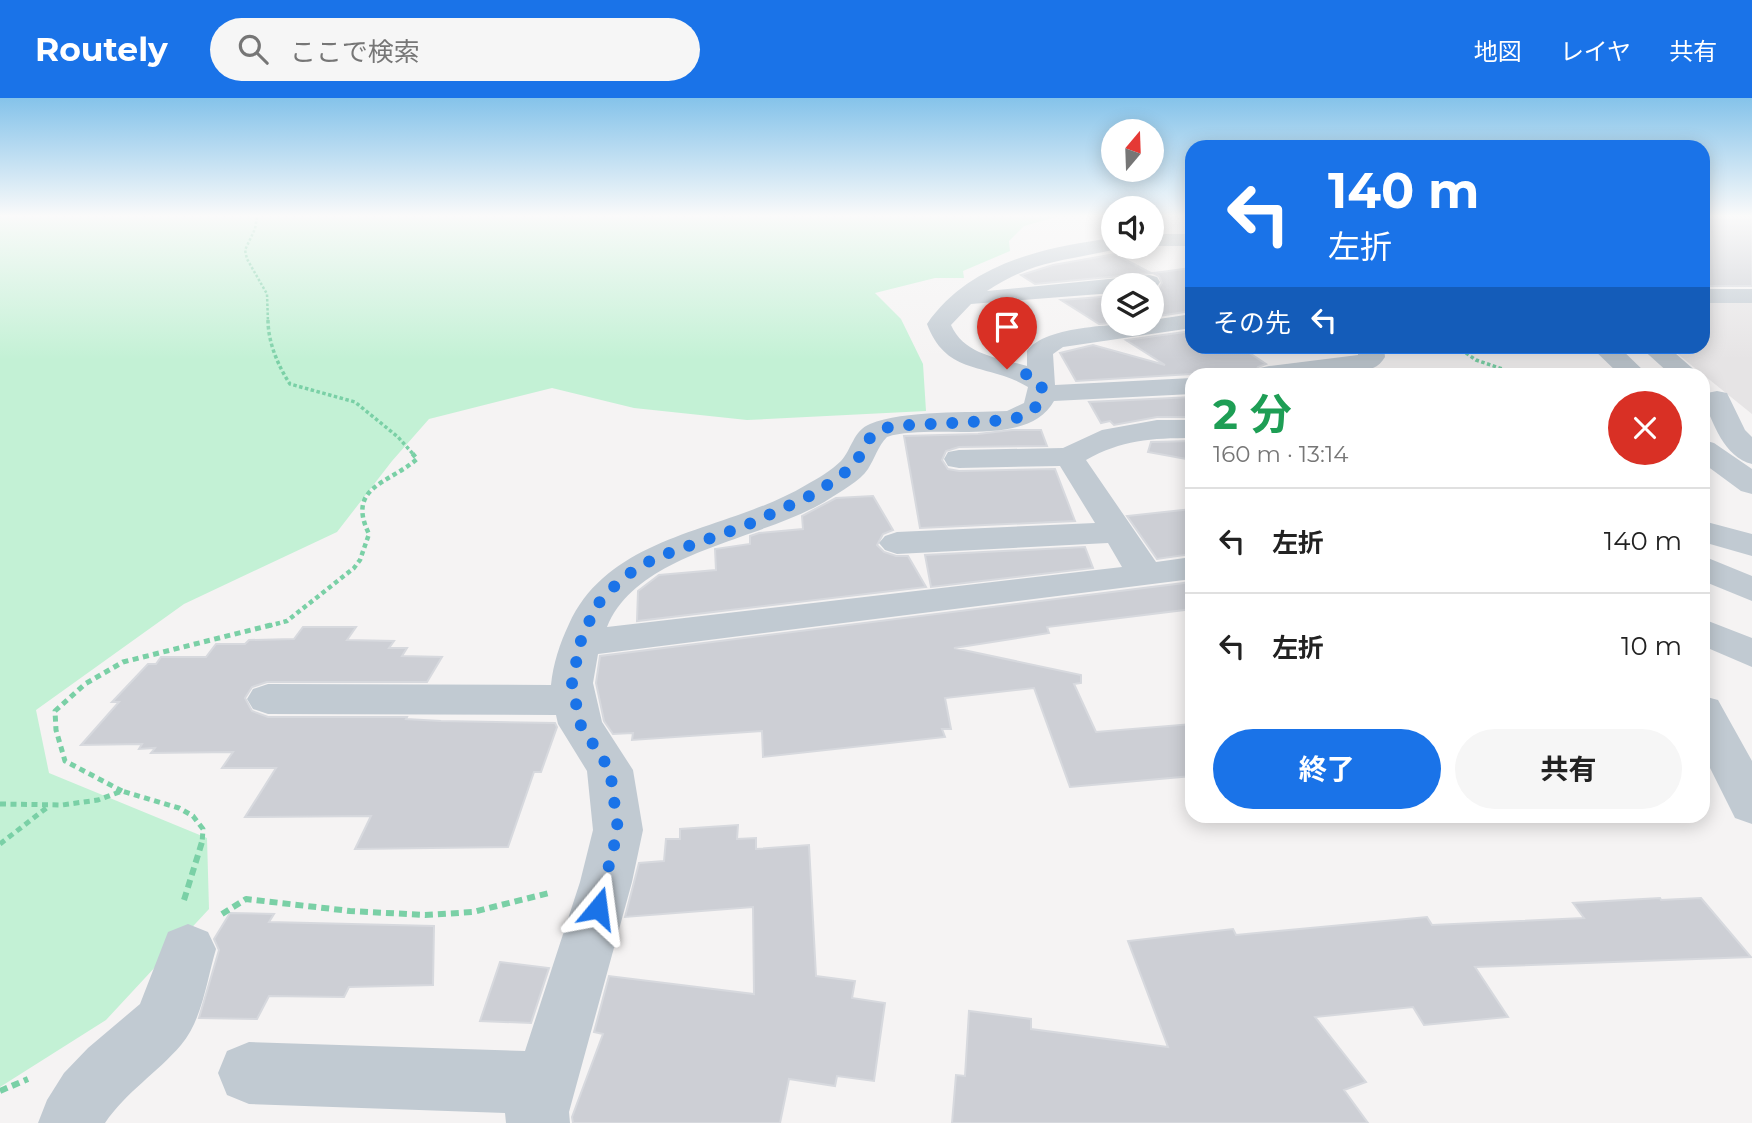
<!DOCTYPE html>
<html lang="ja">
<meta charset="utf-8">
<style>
:root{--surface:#fff;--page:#f6f6f6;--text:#222;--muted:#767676;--line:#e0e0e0;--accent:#1a73e8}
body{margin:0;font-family:Montserrat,"Noto Sans JP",sans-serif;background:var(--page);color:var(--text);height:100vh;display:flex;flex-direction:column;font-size:26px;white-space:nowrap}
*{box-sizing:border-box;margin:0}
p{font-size:23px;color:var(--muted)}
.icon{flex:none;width:38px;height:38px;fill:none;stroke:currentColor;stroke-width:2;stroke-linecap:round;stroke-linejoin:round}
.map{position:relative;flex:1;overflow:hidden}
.drawer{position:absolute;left:1185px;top:270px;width:525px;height:455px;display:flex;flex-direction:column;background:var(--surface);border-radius:21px;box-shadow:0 4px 18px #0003}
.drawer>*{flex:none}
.banner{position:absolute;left:1185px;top:42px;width:525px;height:214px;border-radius:21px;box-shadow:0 4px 18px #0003;background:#1a73e8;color:#fff;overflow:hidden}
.needle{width:46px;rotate:19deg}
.controls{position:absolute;left:1101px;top:21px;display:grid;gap:14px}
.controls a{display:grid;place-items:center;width:63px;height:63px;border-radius:50%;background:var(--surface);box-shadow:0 4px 18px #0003;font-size:35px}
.pin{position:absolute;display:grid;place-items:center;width:60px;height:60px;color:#fff;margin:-72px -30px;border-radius:50% 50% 50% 0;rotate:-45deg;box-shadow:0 0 7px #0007}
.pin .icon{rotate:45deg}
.me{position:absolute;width:77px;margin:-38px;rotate:16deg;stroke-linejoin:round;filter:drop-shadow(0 0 5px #0008)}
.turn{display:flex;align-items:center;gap:24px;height:147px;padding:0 28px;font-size:32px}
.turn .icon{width:91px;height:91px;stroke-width:2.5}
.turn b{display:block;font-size:49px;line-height:60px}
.then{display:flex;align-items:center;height:66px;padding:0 28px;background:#0003;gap:14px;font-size:26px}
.round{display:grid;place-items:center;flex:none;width:74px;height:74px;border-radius:37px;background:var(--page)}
.head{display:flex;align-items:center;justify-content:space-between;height:119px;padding:0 28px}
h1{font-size:42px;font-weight:700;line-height:52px;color:#1e9e55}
.cta{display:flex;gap:14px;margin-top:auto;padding:14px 28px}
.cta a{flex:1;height:80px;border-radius:42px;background:var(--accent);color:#fff;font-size:28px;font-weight:700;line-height:80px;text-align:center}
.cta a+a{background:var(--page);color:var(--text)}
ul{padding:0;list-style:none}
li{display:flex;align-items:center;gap:21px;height:105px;padding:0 28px;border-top:2px solid var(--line)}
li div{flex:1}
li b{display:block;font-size:26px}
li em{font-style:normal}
header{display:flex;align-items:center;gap:42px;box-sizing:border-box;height:98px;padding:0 35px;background:var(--accent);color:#fff}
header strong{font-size:33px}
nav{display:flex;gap:38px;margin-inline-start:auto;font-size:24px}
.search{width:490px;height:63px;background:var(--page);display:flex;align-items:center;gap:18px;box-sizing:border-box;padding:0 24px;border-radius:38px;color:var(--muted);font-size:26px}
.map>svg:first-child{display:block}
</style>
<header>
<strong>Routely</strong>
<div class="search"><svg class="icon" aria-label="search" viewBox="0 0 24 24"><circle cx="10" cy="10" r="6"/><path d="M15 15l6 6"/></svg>ここで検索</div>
<nav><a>地図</a><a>レイヤ</a><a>共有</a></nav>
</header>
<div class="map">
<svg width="1752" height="1025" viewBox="0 0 1752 1025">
<rect width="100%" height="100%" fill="#f5f3f3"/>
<path fill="#e6e4e5" d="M 1752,203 L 1752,316 L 1669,249 L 1703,248 L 1703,204 Z"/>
<path fill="#c3f1d5" d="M 0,119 L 1056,119 L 1024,128 L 1009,143 L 1010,153 L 963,173 L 964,180 L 935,180 L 875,195 L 901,221 L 923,266 L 926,313 L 747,322 L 634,310 L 552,290 L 429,321 L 392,363 L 337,434 L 184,506 L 36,612 L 49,675 L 207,740 L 209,811 L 106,922 L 0,989 Z"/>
<path fill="#cdcfd5" stroke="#d7d9de" stroke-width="2" d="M 1703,119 L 1752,119 L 1752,188 L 1703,188 Z
M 1115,156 L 1151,175 L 1035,186 L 1021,177 L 1053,167 Z
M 1192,170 L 1192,213 L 1152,219 L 1152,191 L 1159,190 L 1162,185 L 1159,178 L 1153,175 Z
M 1113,198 L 1113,225 L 1099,226 L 1061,202 Z
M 1192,233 L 1192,248 L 1239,248 L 1266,266 L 1258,269 L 1254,276 L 1192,276 L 1076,283 L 1060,255 L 1093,247 L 1165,267 L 1126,242 Z
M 1192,299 L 1192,319 L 1157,319 L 1114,327 L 1110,323 L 1101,325 L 1089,304 Z
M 1012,332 L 1041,332 L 1047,348 L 959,349 L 946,353 L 942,362 L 948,371 L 959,373 L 1055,371 L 1075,423 L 920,430 L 904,338 L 978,336 Z
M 1192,343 L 1192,362 L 1148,354 L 1151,344 Z
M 873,398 L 893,432 L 883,436 L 877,447 L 884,454 L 896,458 L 908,458 L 926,489 L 637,523 L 638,493 L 659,477 L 716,472 L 715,451 L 750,446 L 750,438 L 759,435 L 803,431 L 802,418 L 836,400 Z
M 1192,411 L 1192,456 L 1157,461 L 1127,418 Z
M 1085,449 L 1093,470 L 931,489 L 925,457 Z
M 1192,484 L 1192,511 L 1047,529 L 1049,535 L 954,550 L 1081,577 L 1081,585 L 1074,586 L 1096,634 L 1192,626 L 1192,678 L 1070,689 L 1034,590 L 945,600 L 951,631 L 942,631 L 945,639 L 763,659 L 762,633 L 632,642 L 633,635 L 613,636 L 604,623 L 596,585 L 600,558 Z
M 303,529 L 356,529 L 347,542 L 394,543 L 389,550 L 407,550 L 402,558 L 442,559 L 427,584 L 267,584 L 252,589 L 245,600 L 252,613 L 268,619 L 407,619 L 406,621 L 441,623 L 555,625 L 557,629 L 541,674 L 534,674 L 508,749 L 355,751 L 371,718 L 245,719 L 276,670 L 222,670 L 233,654 L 151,655 L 155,650 L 139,651 L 142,646 L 81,647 L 119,604 L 112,604 L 148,566 L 156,566 L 161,559 L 206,559 L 216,546 L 245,546 L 249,542 L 294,541 Z
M 738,727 L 737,741 L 756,740 L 756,751 L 809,747 L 816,878 L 855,883 L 852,900 L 885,905 L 874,983 L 837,978 L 835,988 L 789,981 L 780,1025 L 573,1025 L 572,1019 L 603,936 L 594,934 L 609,878 L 754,896 L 753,809 L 625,819 L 639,765 L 664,763 L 666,741 L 680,741 L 680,731 Z
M 1660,800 L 1661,802 L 1701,800 L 1751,859 L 1475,869 L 1508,919 L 1424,927 L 1413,909 L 1315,919 L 1366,984 L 1344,992 L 1368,1025 L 952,1025 L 956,977 L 965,978 L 969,913 L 1031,921 L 1031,931 L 1168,949 L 1128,843 L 1233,831 L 1236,837 L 1427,819 L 1432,827 L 1584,820 L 1573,805 Z
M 230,815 L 274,816 L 269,824 L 434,828 L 433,887 L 349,889 L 344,899 L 269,898 L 257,921 L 199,920 L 219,852 L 214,841 Z
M 500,864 L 549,870 L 531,925 L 480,923 Z"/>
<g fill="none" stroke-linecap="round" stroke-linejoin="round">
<path stroke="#7ad0a6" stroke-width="2.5" stroke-dasharray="2.5 2" stroke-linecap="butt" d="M 257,119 L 255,131 L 245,152 L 247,161 L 267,196 L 268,224"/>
<path stroke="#7ad0a6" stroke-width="3.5" stroke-dasharray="3.5 2.5" stroke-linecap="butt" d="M 268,222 C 268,244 278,268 290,286 L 355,304 L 398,339 L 414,357
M 1456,248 L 1476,262 L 1517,276"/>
<path stroke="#7ad0a6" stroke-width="4.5" stroke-dasharray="4.5 3.5" stroke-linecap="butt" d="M 268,528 L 287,523 L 354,470 L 360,462 L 369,436 C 346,389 388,386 417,361 L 412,355"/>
<path stroke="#7ad0a6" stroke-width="5" stroke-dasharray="6 4.5" stroke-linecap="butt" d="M 122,693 L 65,663 L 56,632 L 55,613 L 85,586 L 123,564 L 275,526
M 0,706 L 62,707 L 98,702 L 122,693 L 179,710 L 193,718 L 203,731 L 202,746
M 0,746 L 49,708"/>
<path stroke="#7ad0a6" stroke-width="6" stroke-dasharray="8 5" stroke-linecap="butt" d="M 184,802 L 202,744
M 222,816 L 246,801 L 350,813 L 425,817 L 473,814 L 549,795
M 0,993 L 28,981"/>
<path fill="#c1cad2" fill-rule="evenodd" d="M 1152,136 L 1192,136 L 1192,148 L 1152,148 Z
M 1113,140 L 1113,149 L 1120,150 C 1066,164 1037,160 987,193 L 1149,177 L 1157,179 L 1160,184 L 1157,189 L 1113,187 L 1113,195 L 971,206 L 951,227 C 964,257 999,260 1027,268 L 1027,253 C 1045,227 1122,226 1152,226 L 1152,222 L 1192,216 L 1192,230 L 1063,249 L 1053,256 L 1055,287 L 1192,280 L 1192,296 L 1054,303 C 1027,352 933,324 887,339 C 878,348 875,360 868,371 C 860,383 841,393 829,401 C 763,443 638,452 607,529 L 1122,469 L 1108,445 L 897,456 L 885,452 L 879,445 L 885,438 L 897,434 L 1095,425 L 1060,368 L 959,370 L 948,368 L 944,361 L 948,354 L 959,352 L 1063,350 L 1102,332 L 1157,322 L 1192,322 L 1192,340 C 1152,340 1121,342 1086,362 L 1156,464 L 1192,459 L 1192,481 L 598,556 L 593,585 L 602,624 L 633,672 L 643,732 L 632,784 L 569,1014 L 570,1025 L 506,1025 L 505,1015 L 249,1006 L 227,997 L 218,975 L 227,953 L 249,944 L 525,953 L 580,784 L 593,732 L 587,673 L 558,626 L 556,617 L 268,616 L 253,611 L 247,601 L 253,591 L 268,586 L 551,587 C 553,566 560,545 569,526 C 611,434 728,434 806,387 C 817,381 832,372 841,363 C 852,351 853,333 870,326 C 904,312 969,315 1007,313 L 1024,305 L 1028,289 C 987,264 947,279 927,226 C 969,165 1045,149 1113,140 Z
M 1703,191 L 1752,191 L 1752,205 L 1703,205 Z
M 1358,248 L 1384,248 L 1385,259 C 1382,264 1378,268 1373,270 C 1347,280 1283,279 1256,276 L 1260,270 L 1269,268 L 1358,257 Z
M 1590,248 L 1618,248 L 1647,276 L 1619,276 Z
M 1639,248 L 1667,248 L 1699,276 L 1670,276 Z
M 1717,293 L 1727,295 L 1745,332 L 1752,339 L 1752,366 C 1724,359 1713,325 1703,301 L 1707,295 Z
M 1703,342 L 1714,345 L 1752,371 L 1752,396 L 1741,393 L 1703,365 Z
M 1703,423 L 1752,436 L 1752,458 L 1703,444 Z
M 1703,458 L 1752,478 L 1752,503 L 1703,483 Z
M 1703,521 L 1752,540 L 1752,569 L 1703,548 Z
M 1703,598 L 1718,602 L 1752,663 L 1752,726 L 1735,720 L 1703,656 Z
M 188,826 L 208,834 L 216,851 C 207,881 202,923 181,947 C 157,975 126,994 105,1025 L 38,1025 L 47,1002 L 64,975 L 88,950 L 140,906 L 168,834 Z"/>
</g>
<linearGradient id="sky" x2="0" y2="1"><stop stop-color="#85c3ea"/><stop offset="0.45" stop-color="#fafafa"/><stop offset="1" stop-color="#fafafa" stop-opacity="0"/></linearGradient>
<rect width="1752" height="262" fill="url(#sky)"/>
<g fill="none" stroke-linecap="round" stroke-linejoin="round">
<path stroke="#1a73e8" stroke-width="12" stroke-dasharray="0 21.6" d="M 598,810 L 618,732 L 610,672 L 580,626 L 572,585 L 580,545 L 596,508 L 622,480 L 655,460 L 747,427 L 816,395 L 854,368 L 869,341 L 877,333 L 892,328 L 1009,322 C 1029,317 1046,308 1041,285 L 1024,275 L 1007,271"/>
</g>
</svg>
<div class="controls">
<a><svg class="needle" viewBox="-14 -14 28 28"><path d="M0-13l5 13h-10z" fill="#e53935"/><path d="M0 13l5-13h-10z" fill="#767676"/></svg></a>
<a><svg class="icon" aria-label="sound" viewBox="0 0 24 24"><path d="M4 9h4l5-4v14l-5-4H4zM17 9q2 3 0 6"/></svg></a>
<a><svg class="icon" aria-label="layers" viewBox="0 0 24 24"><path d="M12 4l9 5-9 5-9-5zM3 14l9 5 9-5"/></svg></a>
</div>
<div class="pin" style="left:1007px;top:271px;background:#d93025"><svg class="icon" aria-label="arrive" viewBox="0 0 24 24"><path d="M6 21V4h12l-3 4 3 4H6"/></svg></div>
<svg class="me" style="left:598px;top:810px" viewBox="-20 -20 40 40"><path d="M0-17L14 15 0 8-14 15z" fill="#1a73e8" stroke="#fff" stroke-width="4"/></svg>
<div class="banner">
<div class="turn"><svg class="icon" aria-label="left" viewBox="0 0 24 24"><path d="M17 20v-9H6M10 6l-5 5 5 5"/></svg><div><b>140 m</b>左折</div></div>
<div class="then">その先<svg class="icon" aria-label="left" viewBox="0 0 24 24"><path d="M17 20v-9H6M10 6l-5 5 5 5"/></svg></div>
</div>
<section class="drawer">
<div class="head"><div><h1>2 分</h1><p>160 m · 13:14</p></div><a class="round" style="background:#d93025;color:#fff"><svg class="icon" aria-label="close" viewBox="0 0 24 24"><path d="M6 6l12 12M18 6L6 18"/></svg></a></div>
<ul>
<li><svg class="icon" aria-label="left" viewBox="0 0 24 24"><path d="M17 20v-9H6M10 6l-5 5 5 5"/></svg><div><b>左折</b></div><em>140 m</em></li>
<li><svg class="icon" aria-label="left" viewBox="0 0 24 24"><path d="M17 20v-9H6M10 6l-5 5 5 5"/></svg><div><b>左折</b></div><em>10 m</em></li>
</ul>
<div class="cta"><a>終了</a><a>共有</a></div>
</section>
</div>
